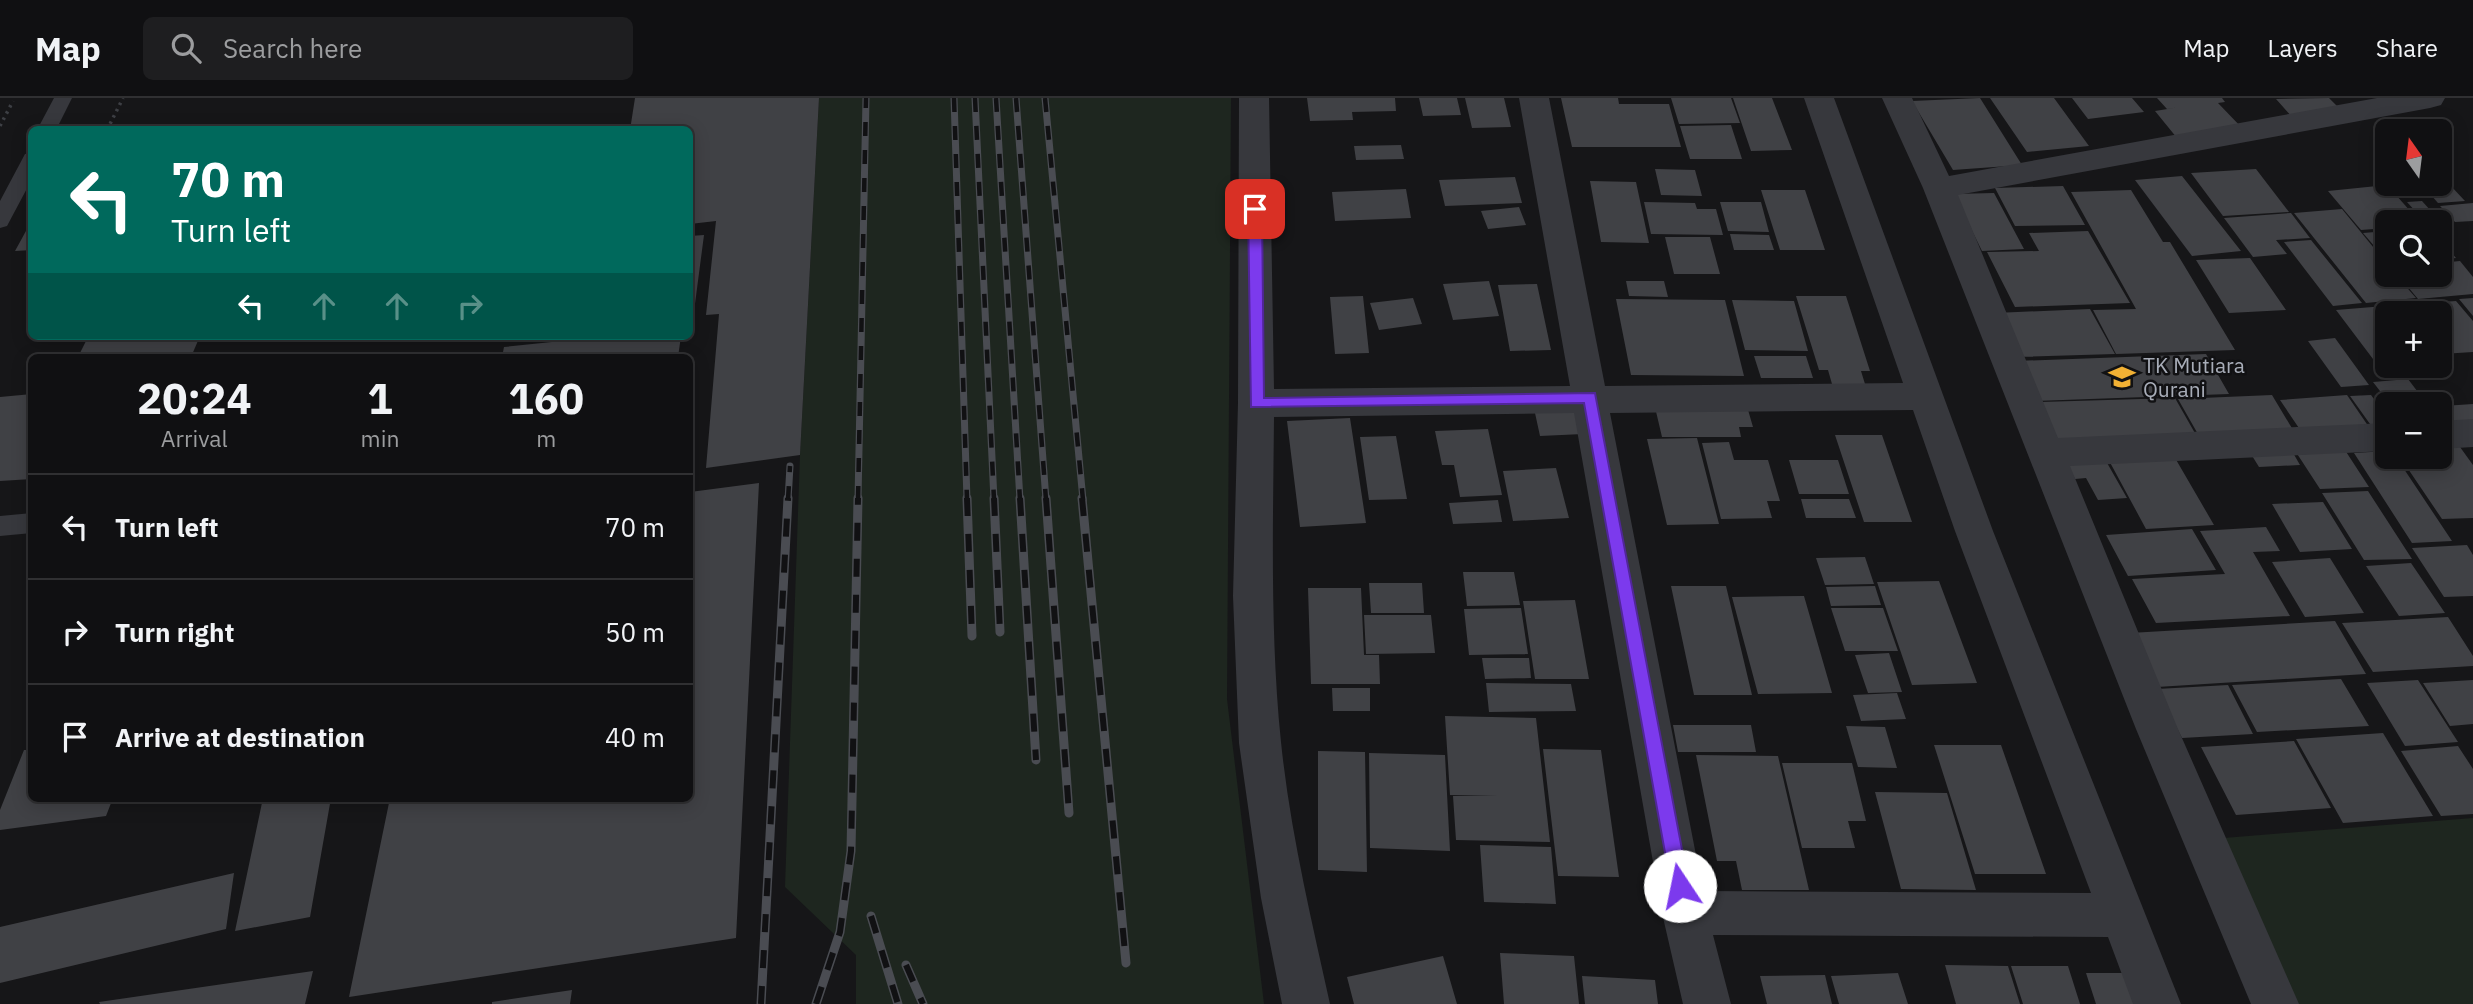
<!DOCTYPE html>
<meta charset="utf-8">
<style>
:root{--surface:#101012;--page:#1e1e20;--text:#f1f3f6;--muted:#9c9d9f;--line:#303032}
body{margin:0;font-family:"IBM Plex Sans",sans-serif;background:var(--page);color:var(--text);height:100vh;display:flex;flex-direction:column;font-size:26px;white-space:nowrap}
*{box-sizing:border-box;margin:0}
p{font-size:23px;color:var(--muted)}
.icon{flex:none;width:38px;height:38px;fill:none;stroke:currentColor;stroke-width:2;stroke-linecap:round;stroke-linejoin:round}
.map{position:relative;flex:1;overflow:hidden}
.side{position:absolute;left:28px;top:256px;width:665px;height:448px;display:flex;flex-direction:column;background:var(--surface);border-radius:10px;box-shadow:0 4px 18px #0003,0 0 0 2px var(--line)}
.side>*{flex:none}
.banner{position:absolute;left:28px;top:28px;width:665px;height:214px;border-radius:10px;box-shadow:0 4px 18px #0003,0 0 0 2px var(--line);background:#00695c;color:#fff;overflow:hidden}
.needle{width:46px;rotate:346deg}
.fabs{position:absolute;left:2375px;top:21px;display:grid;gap:14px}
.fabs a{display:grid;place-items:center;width:77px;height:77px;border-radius:10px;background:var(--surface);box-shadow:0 4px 18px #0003,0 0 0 2px var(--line);font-size:35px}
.pin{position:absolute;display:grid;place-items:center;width:60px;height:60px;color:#fff;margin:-30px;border-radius:14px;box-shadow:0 4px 10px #0006}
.me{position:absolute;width:77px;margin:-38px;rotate:349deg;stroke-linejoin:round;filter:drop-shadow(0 0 5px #0008)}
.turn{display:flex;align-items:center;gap:24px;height:147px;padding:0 28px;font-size:32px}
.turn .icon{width:91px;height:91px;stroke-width:2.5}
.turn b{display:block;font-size:49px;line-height:60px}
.lanes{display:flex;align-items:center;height:66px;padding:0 28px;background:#0003;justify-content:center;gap:35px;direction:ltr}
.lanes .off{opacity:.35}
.eta{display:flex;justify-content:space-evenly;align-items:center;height:119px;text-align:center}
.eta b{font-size:42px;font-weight:800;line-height:49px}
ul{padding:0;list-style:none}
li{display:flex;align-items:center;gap:21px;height:105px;padding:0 28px;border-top:2px solid var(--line)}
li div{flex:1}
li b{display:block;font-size:26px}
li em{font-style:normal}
header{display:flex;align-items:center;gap:42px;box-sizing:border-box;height:98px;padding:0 35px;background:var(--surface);border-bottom:2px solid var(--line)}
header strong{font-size:33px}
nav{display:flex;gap:38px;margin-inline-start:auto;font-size:24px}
.search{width:490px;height:63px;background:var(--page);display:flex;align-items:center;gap:18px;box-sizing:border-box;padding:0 24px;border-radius:10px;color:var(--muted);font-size:26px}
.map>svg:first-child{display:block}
</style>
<header>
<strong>Map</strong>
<div class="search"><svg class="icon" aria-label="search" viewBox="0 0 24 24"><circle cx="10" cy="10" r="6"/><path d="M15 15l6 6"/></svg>Search here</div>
<nav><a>Map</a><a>Layers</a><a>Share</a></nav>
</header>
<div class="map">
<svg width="2473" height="906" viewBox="0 0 2473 906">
<rect width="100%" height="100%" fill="#161618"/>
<path fill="#1e261f" d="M 819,0 L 1231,0 L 1227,601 L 1264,906 L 856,906 L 856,857 L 785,789 L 800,357 Z
M 2473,720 L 2473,906 L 2292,906 L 2224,740 Z"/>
<path fill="#404145" d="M 635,0 L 819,0 L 800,357 L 706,370 L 719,216 L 706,217 L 716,123 L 690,126 L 690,32 L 630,32 Z
M 1307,0 L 1395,0 L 1396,13 L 1352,14 L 1353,22 L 1310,23 Z
M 1419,0 L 1457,0 L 1461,17 L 1423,18 Z
M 1465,0 L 1504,0 L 1511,29 L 1472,30 Z
M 1561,0 L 1618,0 L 1619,6 L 1669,6 L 1681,49 L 1572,49 Z
M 1671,0 L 1731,0 L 1740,25 L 1679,26 Z
M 1733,0 L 1772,0 L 1792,52 L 1751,53 Z
M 1980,0 L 2022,67 L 1953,72 L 1912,3 Z
M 1990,0 L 2054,0 L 2089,48 L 2027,54 Z
M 2072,0 L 2132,0 L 2144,14 L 2088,21 Z
M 2157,0 L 2222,0 L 2225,4 L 2218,5 L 2244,32 L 2177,40 L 2155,13 L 2180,9 L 2167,11 Z
M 2329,0 L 2343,14 L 2293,20 L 2276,1 Z
M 1731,27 L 1742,61 L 1690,61 L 1680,28 Z
M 1401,47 L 1404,61 L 1356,62 L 1354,48 Z
M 1655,71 L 1695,72 L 1702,98 L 1661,97 Z
M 2256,71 L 2289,114 L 2223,118 L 2191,75 Z
M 2182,78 L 2241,153 L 2192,158 L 2135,82 Z
M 1515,79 L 1522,105 L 1445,108 L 1439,82 Z
M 1590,83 L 1636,84 L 1649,145 L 1601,144 Z
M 2387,87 L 2420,124 L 2387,124 L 2387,130 L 2361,132 L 2328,93 Z
M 2450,87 L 2465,103 L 2438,105 L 2424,89 Z
M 2063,88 L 2085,127 L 2015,128 L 1995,90 Z
M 1406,91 L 1411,120 L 1335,123 L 1332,94 Z
M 1761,92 L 1805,92 L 1825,152 L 1780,152 Z
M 2131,92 L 2163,144 L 2170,144 L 2235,252 L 2116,256 L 2093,212 L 2136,211 L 2071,94 Z
M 1994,95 L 2024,151 L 1982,153 L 1954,96 Z
M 2422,103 L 2441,124 L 2425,124 L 2407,104 Z
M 1644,104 L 1695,105 L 1697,111 L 1716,111 L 1723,137 L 1651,136 Z
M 1720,104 L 1761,104 L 1769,134 L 1728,133 Z
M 2473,105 L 2473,123 L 2455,124 L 2440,108 Z
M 1519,109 L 1526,127 L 1488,131 L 1481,113 Z
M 2342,111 L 2387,166 L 2387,177 L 2396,177 L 2416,200 L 2366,205 L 2294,115 Z
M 2291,115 L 2310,140 L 2276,142 L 2287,156 L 2253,159 L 2224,120 Z
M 32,122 L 32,152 L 15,153 Z
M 2088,133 L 2130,205 L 2015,209 L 1987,154 L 2039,153 L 2029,135 Z
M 2387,133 L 2387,163 L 2363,135 Z
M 1730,136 L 1769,137 L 1774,152 L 1734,152 Z
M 704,137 L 693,221 L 690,221 L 690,138 Z
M 1665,139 L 1710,139 L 1720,176 L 1674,176 Z
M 2440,141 L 2456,160 L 2440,162 Z
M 2311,142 L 2362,205 L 2333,208 L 2284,144 Z
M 2250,160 L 2286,212 L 2229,215 L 2196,162 Z
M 2460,163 L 2473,179 L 2473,196 L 2418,201 L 2398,177 L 2440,177 L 2440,165 Z
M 1489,183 L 1499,218 L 1453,222 L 1443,186 Z
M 1626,183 L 1664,183 L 1668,199 L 1629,198 Z
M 1537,186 L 1551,252 L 1510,253 L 1498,187 Z
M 1363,198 L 1369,255 L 1335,256 L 1330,199 Z
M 1796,198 L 1846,198 L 1870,273 L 1861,273 L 1865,286 L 1832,286 L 1828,272 L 1819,272 Z
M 1413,200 L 1422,226 L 1379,232 L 1370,205 Z
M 2473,200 L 2473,218 L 2459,201 Z
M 1616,201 L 1725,202 L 1744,278 L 1631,277 Z
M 1732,202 L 1794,203 L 1808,253 L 1745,252 Z
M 2456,203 L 2473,223 L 2473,254 L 2442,256 L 2440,215 L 2409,215 L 2402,207 Z
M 2397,207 L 2403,215 L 2387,215 L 2387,260 L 2373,261 L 2336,212 Z
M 2090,211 L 2115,256 L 2016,259 L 1995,215 Z
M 128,238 L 200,238 L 191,259 L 78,259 L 87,241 Z
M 457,238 L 489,238 L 489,240 L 456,243 Z
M 610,238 L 681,238 L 678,259 L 502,259 L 504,249 Z
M 2335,240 L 2369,287 L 2341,289 L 2308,243 Z
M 2206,256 L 2229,296 L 2035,303 L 2016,263 Z
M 1754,258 L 1806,258 L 1813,280 L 1761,280 Z
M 2408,281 L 2427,306 L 2390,306 L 2373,284 Z
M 32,296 L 32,381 L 0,383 L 0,299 Z
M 2272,297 L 2299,342 L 2203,345 L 2178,301 Z
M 2347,297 L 2373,335 L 2305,339 L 2280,302 Z
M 2371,297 L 2387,319 L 2387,332 L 2375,333 L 2350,298 Z
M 2175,300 L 2200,344 L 2062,350 L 2040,304 Z
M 1654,305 L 1746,305 L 1753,329 L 1739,329 L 1741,339 L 1662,339 Z
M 2473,306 L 2473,331 L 2460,332 L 2443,308 Z
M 1577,312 L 1583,336 L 1540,338 L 1535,315 Z
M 1350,320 L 1366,425 L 1300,429 L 1287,323 Z
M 1488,331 L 1502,397 L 1460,399 L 1454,367 L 1442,367 L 1435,333 Z
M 1835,337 L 1882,337 L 1912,424 L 1864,424 Z
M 1396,338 L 1407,401 L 1369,402 L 1360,339 Z
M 1697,340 L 1719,426 L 1667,427 L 1647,341 Z
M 1729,344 L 1734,362 L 1768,362 L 1780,403 L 1767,403 L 1772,420 L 1721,421 L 1702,345 Z
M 2288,346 L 2300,367 L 2259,369 L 2246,348 Z
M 2341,346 L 2369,389 L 2320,391 L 2292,348 Z
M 2460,349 L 2473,367 L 2473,420 L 2442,421 L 2400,359 L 2440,359 L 2440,350 Z
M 2171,353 L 2214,427 L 2146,431 L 2106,357 Z
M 2387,353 L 2387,359 L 2396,359 L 2452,443 L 2412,445 L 2354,355 Z
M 2102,356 L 2127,400 L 2098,402 L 2086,380 L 2075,381 L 2063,359 Z
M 1789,362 L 1838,362 L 1849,396 L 1799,396 Z
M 1556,370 L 1569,420 L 1513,423 L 1503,373 Z
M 759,385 L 736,840 L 349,899 L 390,700 L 690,700 L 690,394 Z
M 2368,393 L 2412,461 L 2364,462 L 2322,395 Z
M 1801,401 L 1849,401 L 1856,420 L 1806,420 Z
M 1498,402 L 1502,424 L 1453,426 L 1449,405 Z
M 2323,404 L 2352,451 L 2300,454 L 2272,406 Z
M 2266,429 L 2280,453 L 2253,454 L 2290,518 L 2156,525 L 2132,481 L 2225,476 L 2200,433 Z
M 2192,431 L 2216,472 L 2128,478 L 2106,437 Z
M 2467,447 L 2473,457 L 2473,498 L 2444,499 L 2412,450 Z
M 1865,459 L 1874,486 L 1825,487 L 1816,460 Z
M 2330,460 L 2364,515 L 2305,519 L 2272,464 Z
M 2411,465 L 2445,515 L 2399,518 L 2366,468 Z
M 1463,474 L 1514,474 L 1520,507 L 1467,508 Z
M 1939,483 L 1977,585 L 1912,587 L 1877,484 Z
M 1369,485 L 1422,485 L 1424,515 L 1371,515 Z
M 1671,488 L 1726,488 L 1752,597 L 1694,597 Z
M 1875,488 L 1881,507 L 1831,508 L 1826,489 Z
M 1308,490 L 1361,490 L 1364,557 L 1379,557 L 1380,586 L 1311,586 Z
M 1804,498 L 1832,595 L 1758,596 L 1732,499 Z
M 1575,502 L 1589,581 L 1535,581 L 1523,503 Z
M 1521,510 L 1528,556 L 1469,557 L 1464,511 Z
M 1831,510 L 1883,510 L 1898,553 L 1845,553 Z
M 1364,517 L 1431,517 L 1435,555 L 1366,556 Z
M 2448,519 L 2473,558 L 2473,568 L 2373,574 L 2342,525 Z
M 2335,523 L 2366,576 L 2157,589 L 2130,535 Z
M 1889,555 L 1902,594 L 1868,595 L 1855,557 Z
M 1482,560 L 1529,560 L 1531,580 L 1485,581 Z
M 2341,581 L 2369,628 L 2257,634 L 2232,587 Z
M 2418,582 L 2458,644 L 2405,648 L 2367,585 Z
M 2473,582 L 2473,626 L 2450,628 L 2423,585 Z
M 1486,585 L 1571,586 L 1576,613 L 1489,614 Z
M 2228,587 L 2253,636 L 2182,640 L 2157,591 Z
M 1332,590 L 1370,590 L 1370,613 L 1333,613 Z
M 1897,595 L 1906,621 L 1861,623 L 1853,597 Z
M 1445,618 L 1536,620 L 1550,744 L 1456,742 L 1453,698 L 1497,698 L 1450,697 Z
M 1673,627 L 1751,627 L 1756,654 L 1678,654 Z
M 1846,628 L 1885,629 L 1897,670 L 1858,669 Z
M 2383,635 L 2433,718 L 2343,725 L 2296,641 Z
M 2294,643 L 2331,710 L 2236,717 L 2201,649 Z
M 1934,647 L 2001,647 L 2046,776 L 1975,776 Z
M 2458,648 L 2473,671 L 2473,716 L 2441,718 L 2401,653 Z
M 1543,651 L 1601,652 L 1619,779 L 1558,778 Z
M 24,652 L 32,652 L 32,700 L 113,700 L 106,718 L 0,732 L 0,712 Z
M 1318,653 L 1365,654 L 1367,774 L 1318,772 Z
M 1369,655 L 1445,657 L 1450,753 L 1370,750 Z
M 1696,657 L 1778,658 L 1809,792 L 1742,792 L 1736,763 L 1717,763 Z
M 1782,665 L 1852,665 L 1866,723 L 1848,723 L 1855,750 L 1802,750 Z
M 1875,694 L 1947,695 L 1976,792 L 1901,791 Z
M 263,700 L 331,700 L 310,819 L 235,833 Z
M 1480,747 L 1551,749 L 1556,806 L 1484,804 Z
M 234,775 L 226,831 L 0,885 L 0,829 Z
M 1500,855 L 1574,858 L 1579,906 L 1504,906 Z
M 1443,858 L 1457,906 L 1354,906 L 1347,879 Z
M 1945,867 L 2008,868 L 2020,906 L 1956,906 Z
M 2011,868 L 2068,868 L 2080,906 L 2023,906 Z
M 313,873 L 305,906 L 100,906 L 99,904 Z
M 1898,875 L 1908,906 L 1839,906 L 1831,878 Z
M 2086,875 L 2125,875 L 2136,906 L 2096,906 Z
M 1825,877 L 1832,906 L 1767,906 L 1760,878 Z
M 1582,878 L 1655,882 L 1658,906 L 1585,906 Z
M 572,892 L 570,906 L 492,906 L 492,904 Z"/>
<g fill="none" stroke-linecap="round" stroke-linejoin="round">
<path stroke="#3d3f44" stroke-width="3.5" stroke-dasharray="2.5 4.5" stroke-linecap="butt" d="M 0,28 L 13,3
M 107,32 L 123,0"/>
<path fill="#37383d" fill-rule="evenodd" d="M 54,0 L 72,0 L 56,32 L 37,32 Z
M 32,55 L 32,81 L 7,128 L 0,130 L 0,103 L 25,56 Z
M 32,415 L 32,435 L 0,438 L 0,418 Z"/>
<path fill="#37383d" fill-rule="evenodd" d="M 1239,0 L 1269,0 L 1274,291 L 1570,288 L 1519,0 L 1549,0 L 1605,288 L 1903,285 L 1804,0 L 1834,0 L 1993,433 L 2181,906 L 2133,906 L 2108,839 L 1713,837 L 1731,906 L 1683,906 L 1662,815 L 1574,315 L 1274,319 C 1273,427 1270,536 1281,644 C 1290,732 1311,820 1330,906 L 1282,906 L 1261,800 L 1239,645 L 1233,498 L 1238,305 ZM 1913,312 L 1955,433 L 2091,795 L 1703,793 L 1610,315 Z
M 1882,0 L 1912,0 L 1949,78 L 2377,0 L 2445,0 L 2441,7 L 2430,10 L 1958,97 L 2058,340 L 2387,325 L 2387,353 L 2070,368 L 2178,631 L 2299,906 L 2251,906 L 2136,631 L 1923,90 Z
M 2473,321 L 2473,349 L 2440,351 L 2440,323 Z"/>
<g stroke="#4a4c52" stroke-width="7">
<path id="rail-far1" d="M 954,0 L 967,402
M 975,0 L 994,402
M 996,0 L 1020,402
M 1016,0 L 1046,402
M 1045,0 L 1083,402
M 788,402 L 790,368
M 858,402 L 866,0"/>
</g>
<g stroke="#4a4c52" stroke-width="9">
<path id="rail" d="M 967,400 L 972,538
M 994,400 L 1000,534
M 1020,400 L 1036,662
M 1046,400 L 1069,715
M 1082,400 L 1126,865
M 871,818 L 898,906
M 906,867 L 923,906
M 761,906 L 788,400
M 816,906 L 840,834 L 851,753 L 858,400"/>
</g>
<use href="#rail-far1" stroke="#111113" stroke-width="4.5" stroke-dasharray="14" stroke-linecap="butt"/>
<use href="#rail" stroke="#111113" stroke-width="6" stroke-dasharray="18" stroke-linecap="butt"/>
</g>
<path fill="#7c3aed" stroke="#51269a" stroke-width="2" d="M 1255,106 L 1262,111 L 1264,300 L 1595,295 L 1689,788 L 1687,794 L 1680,796 L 1673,794 L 1671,788 L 1584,305 L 1251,309 L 1248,111 Z"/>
<defs>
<g id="school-bare" transform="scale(2.1)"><path d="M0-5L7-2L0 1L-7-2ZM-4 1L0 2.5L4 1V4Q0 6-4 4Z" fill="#f2b134" stroke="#111113" stroke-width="2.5" paint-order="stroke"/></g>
</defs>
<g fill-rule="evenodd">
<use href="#school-bare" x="2122" y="279"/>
</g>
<g text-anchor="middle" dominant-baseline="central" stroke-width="5" stroke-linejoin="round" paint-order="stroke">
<g font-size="21" fill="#a8adb8" stroke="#111113" text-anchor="start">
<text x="2143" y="267">TK Mutiara<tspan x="2143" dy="24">Qurani</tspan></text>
</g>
</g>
</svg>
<div class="fabs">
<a><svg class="needle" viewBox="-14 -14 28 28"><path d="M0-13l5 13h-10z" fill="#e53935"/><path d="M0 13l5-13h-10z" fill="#9c9d9f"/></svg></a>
<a><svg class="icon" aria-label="search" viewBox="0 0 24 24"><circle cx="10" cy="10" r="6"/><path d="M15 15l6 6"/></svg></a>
<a>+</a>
<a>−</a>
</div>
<div class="pin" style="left:1255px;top:111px;background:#d93025"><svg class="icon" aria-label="arrive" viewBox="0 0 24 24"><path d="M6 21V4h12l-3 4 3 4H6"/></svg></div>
<svg class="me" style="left:1680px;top:788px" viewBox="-20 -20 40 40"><circle r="19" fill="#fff"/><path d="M0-13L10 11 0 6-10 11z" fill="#7c3aed"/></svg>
<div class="banner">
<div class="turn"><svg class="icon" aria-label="left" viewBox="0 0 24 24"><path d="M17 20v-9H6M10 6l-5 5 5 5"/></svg><div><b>70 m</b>Turn left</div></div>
<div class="lanes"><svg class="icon" aria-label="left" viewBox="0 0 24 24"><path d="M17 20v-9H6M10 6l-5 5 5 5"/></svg><svg class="icon off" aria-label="ahead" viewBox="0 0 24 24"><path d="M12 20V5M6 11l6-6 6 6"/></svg><svg class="icon off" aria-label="ahead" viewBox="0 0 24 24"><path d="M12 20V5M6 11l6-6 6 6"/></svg><svg class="icon off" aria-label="right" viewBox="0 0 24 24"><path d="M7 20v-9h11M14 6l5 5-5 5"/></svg></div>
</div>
<section class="side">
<div class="eta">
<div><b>20:24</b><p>Arrival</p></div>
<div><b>1</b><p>min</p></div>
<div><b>160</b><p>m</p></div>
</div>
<ul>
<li><svg class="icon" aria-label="left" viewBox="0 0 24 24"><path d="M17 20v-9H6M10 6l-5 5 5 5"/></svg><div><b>Turn left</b></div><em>70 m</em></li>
<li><svg class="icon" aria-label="right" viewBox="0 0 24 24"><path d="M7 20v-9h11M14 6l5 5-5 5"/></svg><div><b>Turn right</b></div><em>50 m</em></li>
<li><svg class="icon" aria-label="arrive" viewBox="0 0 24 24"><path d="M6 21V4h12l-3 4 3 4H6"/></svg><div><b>Arrive at destination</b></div><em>40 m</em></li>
</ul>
</section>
</div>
